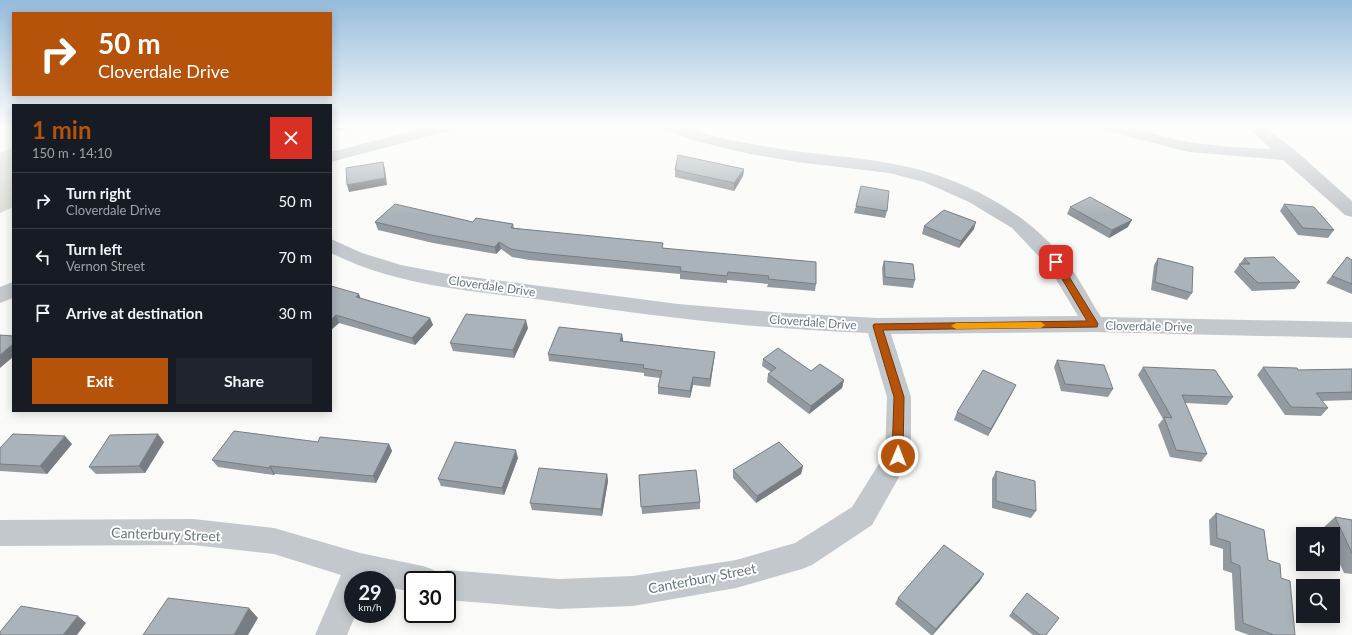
<!DOCTYPE html>
<meta charset="utf-8">
<style>
:root{--surface:#171b24;--page:#20242c;--text:#f1f3f6;--muted:#9ea1a6;--line:#363941;--accent:#b45309}
body{margin:0;font-family:Lato,sans-serif;background:var(--page);color:var(--text);height:100vh;display:flex;flex-direction:column;font-size:15px;white-space:nowrap}
*{box-sizing:border-box;margin:0}
p{font-size:13px;color:var(--muted)}
.icon{flex:none;width:22px;height:22px;fill:none;stroke:currentColor;stroke-width:2;stroke-linecap:round;stroke-linejoin:round}
.map{position:relative;flex:1;overflow:hidden}
.drawer{position:absolute;left:12px;top:104px;width:320px;height:308px;display:flex;flex-direction:column;background:var(--surface);border-radius:0px;box-shadow:0 2px 10px #0003}
.drawer>*{flex:none}
.guide{position:absolute;left:12px;top:12px;width:320px;height:84px;border-radius:0px;box-shadow:0 2px 10px #0003;background:#b45309;color:#fff;overflow:hidden}
.controls{position:absolute;left:1296px;top:527px;display:grid;gap:8px}
.controls a{display:grid;place-items:center;width:44px;height:44px;border-radius:0px;background:var(--surface);box-shadow:0 2px 10px #0003;font-size:20px}
.speed{position:absolute;left:344px;top:571px;display:flex;gap:8px;font-size:20px;font-weight:700;text-align:center}
.speed>*{display:grid;place-content:center;width:52px;height:52px;border-radius:50%;background:var(--surface);box-shadow:0 2px 10px #0003;line-height:1}
.speed small{font-size:10px;font-weight:400}
.speed .limit{border:2px solid #111;border-radius:6px;background:#fff;color:#111}
.pin{position:absolute;display:grid;place-items:center;width:34px;height:34px;color:#fff;margin:-17px;border-radius:8px;box-shadow:0 2px 6px #0006}
.me{position:absolute;width:44px;margin:-22px;rotate:1deg;stroke-linejoin:round;filter:drop-shadow(0 0 3px #0008)}
.turn{display:flex;align-items:center;gap:14px;height:84px;padding:0 20px;font-size:18px}
.turn .icon{width:52px;height:52px;stroke-width:2.5}
.turn b{display:block;font-size:28px;line-height:34px}
.round{display:grid;place-items:center;flex:none;width:42px;height:42px;border-radius:0px;background:var(--page)}
.overview{display:flex;align-items:center;justify-content:space-between;height:68px;padding:0 20px}
h1{font-size:24px;font-weight:700;line-height:30px;color:var(--accent)}
.button{display:flex;gap:8px;margin-top:auto;padding:8px 20px}
.button a{flex:1;height:46px;border-radius:0px;background:var(--accent);color:#fff;font-size:16px;font-weight:700;line-height:46px;text-align:center}
.button a+a{background:var(--page);color:var(--text)}
ul{padding:0;list-style:none}
li{display:flex;align-items:center;gap:12px;height:56px;padding:0 20px;border-top:1px solid var(--line)}
li div{flex:1}
li b{display:block;font-size:15px}
li em{font-style:normal}
.map>svg:first-child{display:block}
</style>
<div class="map">
<svg width="1352" height="635" viewBox="0 0 1352 635">
<rect width="100%" height="100%" fill="#fafaf8"/>
<path fill="#dadfd7" d="M 13,147 L 13,207 L 0,213 L 0,153 Z"/>
<g fill="none" stroke-linecap="round" stroke-linejoin="round">
<path fill="#c3c8cc" fill-rule="evenodd" d="M 432,126 L 457,126 L 455,129 L 331,162 L 331,152 Z
M 662,126 C 681,124 686,128 703,133 C 726,140 751,144 774,148 C 812,154 850,156 888,163 C 952,173 1022,207 1063,258 C 1078,275 1088,297 1101,317 L 1352,322 L 1352,338 L 1094,332 L 891,334 L 911,397 L 911,456 L 872,525 L 812,565 L 802,569 L 736,588 L 633,606 L 559,609 L 447,600 L 447,580 L 413,580 L 413,592 L 387,587 L 387,580 L 353,580 L 353,614 L 356,614 L 347,635 L 315,635 L 341,575 L 274,554 L 193,545 L 0,546 L 0,520 L 193,519 L 274,528 L 360,553 L 423,566 L 434,570 L 436,575 L 447,570 L 559,579 L 633,576 L 736,560 L 795,543 L 852,507 L 885,454 L 887,397 L 868,333 C 804,330 741,326 678,318 C 633,313 588,306 543,300 C 472,291 396,286 331,253 L 331,239 L 362,253 L 401,265 L 448,274 L 678,304 L 785,313 L 877,318 L 1078,316 L 1048,266 L 1012,228 L 969,202 L 924,182 L 889,173 L 797,162 L 750,154 L 692,140 L 664,129 Z
M 1099,126 C 1130,123 1159,137 1189,142 C 1216,146 1244,148 1271,149 L 1247,126 L 1264,126 L 1296,151 L 1352,201 L 1352,217 L 1345,215 L 1283,160 L 1189,152 L 1122,135 L 1101,129 Z
M 13,282 L 13,298 L 0,303 L 0,287 Z"/>
</g>
<path fill="#929a9f" d="M 744,169 L 743,176 L 734,191 L 675,177 L 675,170 Z
M 1284,204 L 1334,230 L 1328,238 L 1298,235 L 1280,211 Z
M 856,206 L 887,211 L 885,218 L 854,213 Z
M 1070,207 L 1128,227 L 1109,238 L 1067,214 Z
M 375,222 L 473,222 L 513,224 L 514,228 L 664,248 L 816,284 L 815,291 L 767,287 L 768,284 L 727,280 L 727,283 L 680,279 L 680,274 L 529,260 L 512,257 L 501,249 L 496,254 L 433,243 L 378,230 Z
M 924,226 L 974,229 L 959,248 L 922,234 Z
M 1347,257 L 1352,260 L 1352,294 L 1326,283 Z
M 1158,258 L 1192,293 L 1187,300 L 1151,290 L 1154,265 Z
M 1244,258 L 1300,282 L 1295,289 L 1252,291 L 1234,272 Z
M 884,261 L 915,280 L 913,288 L 883,285 L 882,268 Z
M 331,286 L 360,298 L 430,318 L 433,325 L 415,345 L 339,323 L 332,329 L 331,329 Z
M 528,328 L 514,358 L 453,351 L 450,343 Z
M 622,334 L 623,341 L 715,352 L 714,360 L 710,387 L 693,385 L 690,398 L 658,394 L 658,387 L 660,378 L 644,376 L 644,373 L 549,361 L 548,354 Z
M 763,359 L 844,380 L 842,388 L 809,414 L 767,382 L 768,374 L 771,372 L 762,366 Z
M 1057,360 L 1113,389 L 1108,397 L 1061,391 L 1054,367 Z
M 1143,367 L 1233,397 L 1227,405 L 1185,403 L 1207,454 L 1201,462 L 1170,457 L 1158,425 L 1163,419 L 1138,375 Z
M 1263,367 L 1298,370 L 1352,369 L 1352,400 L 1322,401 L 1328,408 L 1321,416 L 1285,415 L 1257,375 Z
M 1012,393 L 988,436 L 954,420 L 957,412 Z
M 164,442 L 145,473 L 96,474 L 89,467 Z
M 318,442 L 389,444 L 392,451 L 376,483 L 275,474 L 274,475 L 218,467 L 212,460 Z
M 72,444 L 47,474 L 0,471 L 0,448 Z
M 518,458 L 504,495 L 441,486 L 438,479 Z
M 803,466 L 801,474 L 756,503 L 733,478 L 733,470 Z
M 996,471 L 1036,511 L 1031,518 L 992,508 L 992,479 Z
M 607,474 L 608,481 L 602,516 L 532,510 L 530,503 Z
M 639,475 L 700,502 L 700,509 L 642,514 Z
M 1216,513 L 1268,560 L 1281,578 L 1295,635 L 1249,635 L 1235,630 L 1232,573 L 1223,570 L 1223,549 L 1210,545 L 1209,520 Z
M 1335,517 L 1352,520 L 1352,574 L 1344,573 L 1333,549 L 1333,534 L 1326,534 L 1323,528 Z
M 980,581 L 933,635 L 931,635 L 895,604 L 898,598 Z
M 1012,612 L 1046,635 L 1033,635 L 1009,616 Z"/>
<path fill="#777d82" d="M 336,126 L 360,126 L 338,131 Z
M 383,162 L 385,169 L 387,185 L 349,192 L 347,185 Z
M 744,169 L 743,176 L 734,191 L 734,183 Z
M 1132,220 L 1128,227 L 1109,238 L 1112,230 Z
M 976,222 L 974,229 L 959,248 L 961,241 Z
M 499,242 L 501,249 L 496,254 L 495,247 Z
M 359,294 L 362,302 L 356,297 Z
M 336,315 L 339,323 L 332,329 L 331,326 L 331,320 Z
M 430,318 L 433,325 L 415,345 L 412,338 Z
M 526,320 L 528,328 L 514,358 L 513,350 Z
M 622,334 L 623,341 L 620,341 Z
M 13,344 L 13,357 L 0,368 L 0,355 Z
M 715,352 L 714,360 L 710,387 L 710,379 Z
M 693,377 L 693,385 L 690,398 L 690,391 Z
M 844,380 L 842,388 L 809,414 L 811,406 Z
M 1016,385 L 1012,393 L 988,436 L 991,429 Z
M 158,434 L 164,442 L 145,473 L 139,466 Z
M 65,436 L 72,444 L 47,474 L 40,466 Z
M 389,444 L 392,451 L 376,483 L 373,476 Z
M 516,450 L 518,458 L 504,495 L 502,488 Z
M 270,466 L 275,474 L 274,475 L 270,468 Z
M 803,466 L 801,474 L 756,503 L 757,496 Z
M 607,474 L 608,481 L 602,516 L 601,509 Z
M 984,574 L 980,581 L 932,635 L 936,629 Z
M 249,608 L 258,618 L 248,635 L 234,635 Z
M 78,616 L 86,623 L 77,635 L 63,635 Z"/>
<path fill="#aab3b9" stroke="#777d82" d="M 678,155 L 744,169 L 734,183 L 675,170 Z
M 383,162 L 385,178 L 347,185 L 346,168 Z
M 861,186 L 889,191 L 887,211 L 856,206 Z
M 1090,197 L 1132,220 L 1112,230 L 1070,207 Z
M 395,204 L 473,222 L 476,218 L 513,224 L 511,228 L 663,243 L 662,248 L 816,262 L 816,284 L 768,279 L 769,276 L 728,272 L 727,276 L 680,271 L 681,267 L 528,252 L 511,249 L 499,242 L 495,247 L 431,235 L 375,222 Z
M 1284,204 L 1314,207 L 1334,230 L 1303,228 Z
M 944,210 L 976,222 L 961,241 L 924,226 Z
M 1274,257 L 1300,282 L 1258,283 L 1239,264 L 1250,264 L 1244,258 Z
M 1347,257 L 1352,260 L 1352,284 L 1332,276 Z
M 1158,258 L 1193,267 L 1192,293 L 1155,282 Z
M 884,261 L 913,264 L 915,280 L 885,277 Z
M 331,286 L 359,294 L 356,297 L 430,318 L 412,338 L 336,315 L 331,320 Z
M 466,314 L 526,320 L 513,350 L 450,343 Z
M 559,327 L 622,334 L 620,341 L 715,352 L 710,379 L 693,377 L 690,391 L 658,387 L 662,371 L 643,368 L 644,365 L 548,354 Z
M 0,335 L 13,336 L 13,344 L 0,355 Z
M 778,348 L 811,371 L 820,364 L 844,380 L 811,406 L 768,374 L 776,368 L 763,359 Z
M 1057,360 L 1104,365 L 1113,389 L 1065,384 Z
M 1143,367 L 1215,370 L 1233,397 L 1182,395 L 1207,454 L 1176,450 L 1164,417 L 1172,418 Z
M 1263,367 L 1297,368 L 1298,370 L 1352,369 L 1352,392 L 1316,393 L 1328,408 L 1291,407 Z
M 983,370 L 1016,385 L 991,429 L 957,412 Z
M 234,431 L 318,442 L 320,437 L 389,444 L 373,476 L 270,466 L 270,468 L 212,460 Z
M 13,434 L 65,436 L 40,466 L 0,464 L 0,448 Z
M 158,434 L 139,466 L 89,467 L 110,435 Z
M 455,442 L 516,450 L 502,488 L 438,479 Z
M 779,442 L 803,466 L 757,496 L 733,470 Z
M 539,468 L 607,474 L 601,509 L 530,503 Z
M 696,470 L 700,502 L 641,507 L 639,475 Z
M 996,471 L 1035,481 L 1036,511 L 996,501 Z
M 1216,513 L 1264,530 L 1268,560 L 1280,564 L 1281,578 L 1290,581 L 1295,635 L 1274,635 L 1243,623 L 1240,566 L 1231,562 L 1230,542 L 1217,538 Z
M 1335,517 L 1352,520 L 1352,553 Z
M 944,545 L 984,574 L 936,629 L 898,598 Z
M 1027,593 L 1059,618 L 1046,635 L 1040,635 L 1012,612 Z
M 168,598 L 249,608 L 234,635 L 143,635 Z
M 21,606 L 78,616 L 63,635 L 0,635 L 0,632 Z"/>
<linearGradient id="sky" x2="0" y2="1"><stop stop-color="#96bcdc"/><stop offset="0.59" stop-color="#fdfdfc"/><stop offset="1" stop-color="#fdfdfc" stop-opacity="0"/></linearGradient>
<rect width="1352" height="215" fill="url(#sky)"/>
<path fill="#b45309" stroke="#753606" d="M 1056,259 L 1060,262 L 1097,322 L 1098,324 L 1097,327 L 883,330 L 904,397 L 903,456 L 902,460 L 898,461 L 894,460 L 892,456 L 894,397 L 873,326 L 874,324 L 1087,321 L 1052,262 Z"/>
<path fill="#f59e0b" d="M 1041,322 L 1045,325 L 1041,328 L 956,329 L 951,326 L 956,323 Z"/>
<g text-anchor="middle" dominant-baseline="central" stroke-width="4" stroke-linejoin="round" paint-order="stroke">
<g font-size="12" fill="#657683" stroke="#fff">
<text transform="translate(492 286) rotate(8)">Cloverdale Drive</text>
<text transform="translate(813 322) rotate(4)">Cloverdale Drive</text>
<text transform="translate(1149 326) rotate(1)">Cloverdale Drive</text>
</g>
<g font-size="14" fill="#657683" stroke="#fff">
<text transform="translate(166 534) rotate(2)">Canterbury Street</text>
<text transform="translate(702 578) rotate(-11)">Canterbury Street</text>
</g>
</g>
</svg>
<div class="controls">
<a><svg class="icon" aria-label="sound" viewBox="0 0 24 24"><path d="M4 9h4l5-4v14l-5-4H4zM17 9q2 3 0 6"/></svg></a>
<a><svg class="icon" aria-label="search" viewBox="0 0 24 24"><circle cx="10" cy="10" r="6"/><path d="M15 15l6 6"/></svg></a>
</div>
<div class="speed"><div>29<small>km/h</small></div><div class="limit">30</div></div>
<div class="pin" style="left:1056px;top:262px;background:#d93025"><svg class="icon" aria-label="arrive" viewBox="0 0 24 24"><path d="M6 21V4h12l-3 4 3 4H6"/></svg></div>
<svg class="me" style="left:898px;top:456px" viewBox="-20 -20 40 40"><circle r="17" fill="#b45309" stroke="#fff" stroke-width="3"/><path d="M0-11L8 9 0 5-8 9z" fill="#fff"/></svg>
<div class="guide">
<div class="turn"><svg class="icon" aria-label="right" viewBox="0 0 24 24"><path d="M7 20v-9h11M14 6l5 5-5 5"/></svg><div><b>50 m</b>Cloverdale Drive</div></div>
</div>
<section class="drawer">
<div class="overview"><div><h1>1 min</h1><p>150 m · 14:10</p></div><a class="round" style="background:#d93025;color:#fff"><svg class="icon" aria-label="close" viewBox="0 0 24 24"><path d="M6 6l12 12M18 6L6 18"/></svg></a></div>
<ul>
<li><svg class="icon" aria-label="right" viewBox="0 0 24 24"><path d="M7 20v-9h11M14 6l5 5-5 5"/></svg><div><b>Turn right</b><p>Cloverdale Drive</p></div><em>50 m</em></li>
<li><svg class="icon" aria-label="left" viewBox="0 0 24 24"><path d="M17 20v-9H6M10 6l-5 5 5 5"/></svg><div><b>Turn left</b><p>Vernon Street</p></div><em>70 m</em></li>
<li><svg class="icon" aria-label="arrive" viewBox="0 0 24 24"><path d="M6 21V4h12l-3 4 3 4H6"/></svg><div><b>Arrive at destination</b></div><em>30 m</em></li>
</ul>
<div class="button"><a>Exit</a><a>Share</a></div>
</section>
</div>
